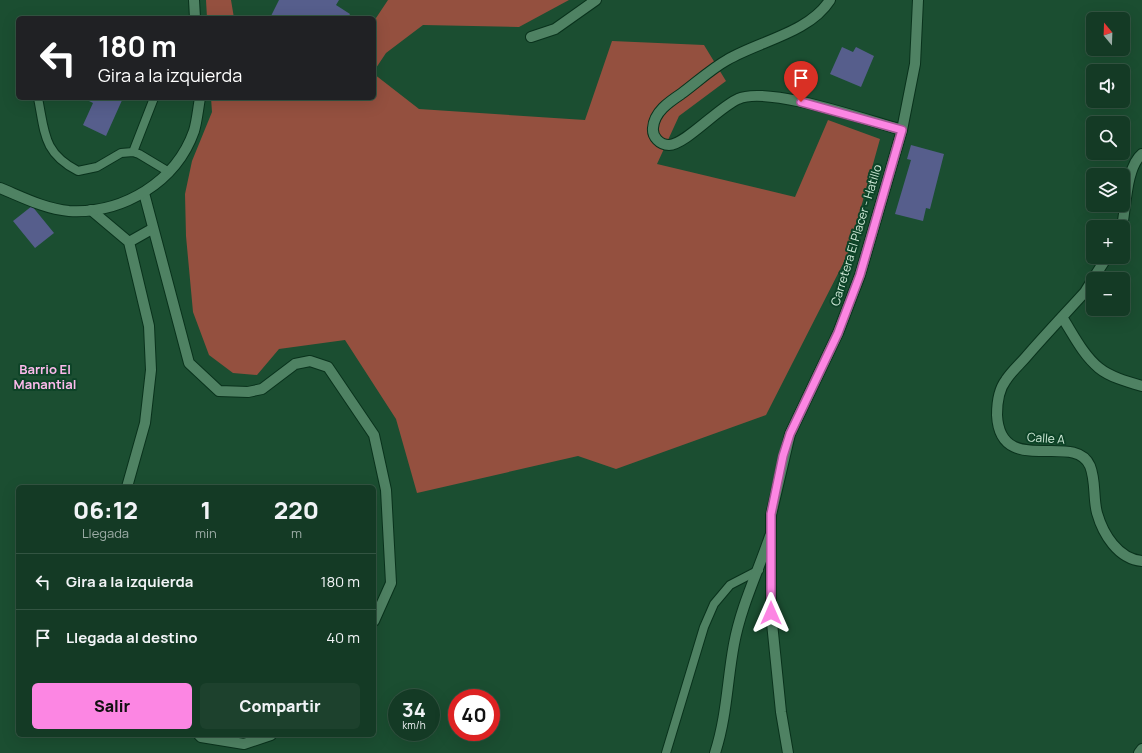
<!DOCTYPE html>
<html lang="es">
<meta charset="utf-8">
<style>
:root{--surface:#143a25;--page:#1d412d;--text:#f1f3f6;--muted:#9dada7;--line:#335442;--accent:#fc86e3}
body{margin:0;font-family:Manrope,sans-serif;background:var(--page);color:var(--text);height:100vh;display:flex;flex-direction:column;font-size:15px;white-space:nowrap}
*{box-sizing:border-box;margin:0}
p{font-size:13px;color:var(--muted)}
.icon{flex:none;width:22px;height:22px;fill:none;stroke:currentColor;stroke-width:2;stroke-linecap:round;stroke-linejoin:round}
.map{position:relative;flex:1;overflow:hidden}
.side{position:absolute;left:16px;top:485px;width:360px;height:252px;display:flex;flex-direction:column;background:var(--surface);border-radius:6px;box-shadow:0 4px 16px #0002,0 0 0 1px var(--line)}
.side>*{flex:none}
.banner{position:absolute;left:16px;top:16px;width:360px;height:84px;border-radius:6px;box-shadow:0 4px 16px #0002,0 0 0 1px var(--line);background:#202124;color:#fff;overflow:hidden}
.needle{width:26px;rotate:341deg}
.fabs{position:absolute;left:1086px;top:12px;display:grid;gap:8px}
.fabs a{display:grid;place-items:center;width:44px;height:44px;border-radius:6px;background:var(--surface);box-shadow:0 4px 16px #0002,0 0 0 1px var(--line);font-size:20px}
.speed{position:absolute;left:388px;top:689px;display:flex;gap:8px;font-size:20px;font-weight:700;text-align:center}
.speed>*{display:grid;place-content:center;width:52px;height:52px;border-radius:50%;background:var(--surface);box-shadow:0 4px 16px #0002,0 0 0 1px var(--line);line-height:1}
.speed small{font-size:10px;font-weight:400}
.speed .limit{border:6px solid #d22;background:#fff;color:#111}
.pin{position:absolute;display:grid;place-items:center;width:34px;height:34px;color:#fff;margin:-41px -17px;border-radius:50% 50% 50% 0;rotate:-45deg;box-shadow:0 0 4px #0007}
.pin .icon{rotate:45deg}
.me{position:absolute;width:44px;margin:-22px;rotate:0deg;stroke-linejoin:round;filter:drop-shadow(0 0 3px #0008)}
.turn{display:flex;align-items:center;gap:14px;height:84px;padding:0 16px;font-size:18px}
.turn .icon{width:52px;height:52px;stroke-width:2.5}
.turn b{display:block;font-size:28px;line-height:34px}
.eta{display:flex;justify-content:space-evenly;align-items:center;height:68px;text-align:center}
.eta b{font-size:24px;font-weight:800;line-height:28px}
.button{display:flex;gap:8px;margin-top:auto;padding:8px 16px}
.button a{flex:1;height:46px;border-radius:6px;background:var(--accent);color:#111;font-size:16px;font-weight:800;line-height:46px;text-align:center}
.button a+a{background:var(--page);color:var(--text)}
ul{padding:0;list-style:none}
li{display:flex;align-items:center;gap:12px;height:56px;padding:0 16px;border-top:1px solid var(--line)}
li div{flex:1}
li b{display:block;font-size:15px}
li em{font-style:normal}
.map>svg:first-child{display:block}
</style>
<div class="map">
<svg width="1142" height="753" viewBox="0 0 1142 753">
<rect width="100%" height="100%" fill="#1b4e31"/>
<path fill="#94503f" d="M 206,0 L 231,0 L 234,18 L 207,18 Z
M 388,0 L 569,0 L 519,27 L 423,25 L 386,53 L 374,71 L 374,21 Z
M 612,41 L 704,45 L 726,81 L 679,116 L 657,164 L 795,197 L 828,120 L 880,139 L 848,254 L 766,415 L 616,469 L 578,456 L 417,493 L 396,419 L 345,340 L 279,349 L 257,375 L 233,373 L 209,355 L 193,312 L 186,236 L 185,194 L 192,161 L 212,112 L 211,98 L 374,98 L 374,74 L 419,109 L 585,120 Z"/>
<path fill="#565e8c" d="M 279,0 L 339,0 L 336,5 L 350,14 L 348,18 L 270,18 Z
M 842,47 L 853,52 L 856,47 L 874,56 L 861,87 L 830,74 Z
M 83,98 L 123,98 L 106,136 L 83,125 L 93,103 Z
M 911,145 L 944,154 L 930,209 L 926,208 L 923,221 L 895,214 L 911,160 L 907,159 Z
M 32,206 L 54,233 L 35,248 L 13,221 Z"/>
<g fill="none" stroke-linecap="round" stroke-linejoin="round">
<g stroke="#09321c" stroke-width="10">
<path id="service" d="M 38,98 C 45,133 43,153 78,171 L 97,167 L 121,153 L 133,152 L 139,154 L 169,172
M 133,152 L 154,98
M 666,753 L 704,627 L 714,604 L 730,585 L 759,570"/>
</g>
<g stroke="#09321c" stroke-width="12">
<path id="minor" d="M 830,0 C 809,33 759,41 727,60 C 711,69 696,83 681,94 C 669,102 654,112 653,128 C 652,137 660,145 669,145 C 685,145 719,107 738,99 C 767,85 869,121 902,130
M 531,37 L 555,29 L 596,0
M 144,193 L 189,363 L 219,391 L 248,392 L 262,389 L 295,364 L 310,361 L 328,367 L 374,435 L 386,490 L 391,583 L 374,621
M 91,210 L 129,242 L 149,326 L 151,370 L 145,423 L 127,487
M 1122,227 C 1126,207 1126,167 1142,154
M 129,242 L 152,229
M 1093,279 L 1085,292 C 1065,314 1045,335 1026,357 C 1019,365 1011,372 1006,380 C 999,389 997,404 997,415 C 1000,479 1075,430 1090,466 C 1096,481 1093,498 1097,513 C 1103,534 1118,559 1142,561
M 1093,279 L 1107,257
M 1062,317 C 1073,334 1083,355 1099,368 C 1110,377 1128,382 1142,386
M 199,735 L 201,737 L 244,744 L 271,735
M 715,753 C 727,716 727,681 734,644 C 741,606 758,572 770,536
M 1139,753 L 1142,749"/>
</g>
<g stroke="#09321c" stroke-width="12">
<path id="tertiary" d="M 788,753 L 781,712 L 771,613 L 771,515 L 790,434 L 838,333 L 860,275 L 902,130 L 915,64 L 918,0"/>
</g>
<g stroke="#09321c" stroke-width="12">
<path id="secondary" d="M 194,0 L 195,18
M 0,188 C 22,197 45,209 69,211 C 123,214 176,182 194,131 C 197,121 198,109 200,98"/>
</g>
<use href="#service" stroke="#4f8263" stroke-width="8"/>
<use href="#minor" stroke="#4f8263" stroke-width="10"/>
<use href="#tertiary" stroke="#4f8263" stroke-width="10"/>
<use href="#secondary" stroke="#4f8263" stroke-width="10"/>
</g>
<g fill="none" stroke-linecap="round" stroke-linejoin="round">
<g stroke="#a45794" stroke-width="10">
<path id="route" d="M 771,613 L 771,514 L 783,456 L 790,434 L 838,333 L 860,275 L 902,130 L 801,102"/>
</g>
<use href="#route" stroke="#fc86e3" stroke-width="7"/>
</g>
<g text-anchor="middle" dominant-baseline="central" stroke-width="4" stroke-linejoin="round" paint-order="stroke">
<g font-size="12" fill="#d2ecda" stroke="#0d4327">
<text transform="translate(856 235) rotate(-73)">Carretera El Placer - Hatillo</text>
<text transform="translate(1046 438) rotate(4)">Calle A</text>
</g>
<g font-size="13" font-weight="bold" fill="#fcbaec" stroke="#0d4327">
<text x="45" y="369">Barrio El<tspan x="45" dy="15">Manantial</tspan></text>
</g>
</g>
</svg>
<div class="fabs">
<a><svg class="needle" viewBox="-14 -14 28 28"><path d="M0-13l5 13h-10z" fill="#e53935"/><path d="M0 13l5-13h-10z" fill="#9dada7"/></svg></a>
<a><svg class="icon" aria-label="sound" viewBox="0 0 24 24"><path d="M4 9h4l5-4v14l-5-4H4zM17 9q2 3 0 6"/></svg></a>
<a><svg class="icon" aria-label="search" viewBox="0 0 24 24"><circle cx="10" cy="10" r="6"/><path d="M15 15l6 6"/></svg></a>
<a><svg class="icon" aria-label="layers" viewBox="0 0 24 24"><path d="M12 4l9 5-9 5-9-5zM3 14l9 5 9-5"/></svg></a>
<a>+</a>
<a>−</a>
</div>
<div class="speed"><div>34<small>km/h</small></div><div class="limit">40</div></div>
<div class="pin" style="left:801px;top:102px;background:#d93025"><svg class="icon" aria-label="arrive" viewBox="0 0 24 24"><path d="M6 21V4h12l-3 4 3 4H6"/></svg></div>
<svg class="me" style="left:771px;top:613px" viewBox="-20 -20 40 40"><path d="M0-17L14 15 0 8-14 15z" fill="#fc86e3" stroke="#fff" stroke-width="4"/></svg>
<div class="banner">
<div class="turn"><svg class="icon" aria-label="left" viewBox="0 0 24 24"><path d="M17 20v-9H6M10 6l-5 5 5 5"/></svg><div><b>180 m</b>Gira a la izquierda</div></div>
</div>
<section class="side">
<div class="eta">
<div><b>06:12</b><p>Llegada</p></div>
<div><b>1</b><p>min</p></div>
<div><b>220</b><p>m</p></div>
</div>
<ul>
<li><svg class="icon" aria-label="left" viewBox="0 0 24 24"><path d="M17 20v-9H6M10 6l-5 5 5 5"/></svg><div><b>Gira a la izquierda</b></div><em>180 m</em></li>
<li><svg class="icon" aria-label="arrive" viewBox="0 0 24 24"><path d="M6 21V4h12l-3 4 3 4H6"/></svg><div><b>Llegada al destino</b></div><em>40 m</em></li>
</ul>
<div class="button"><a>Salir</a><a>Compartir</a></div>
</section>
</div>
